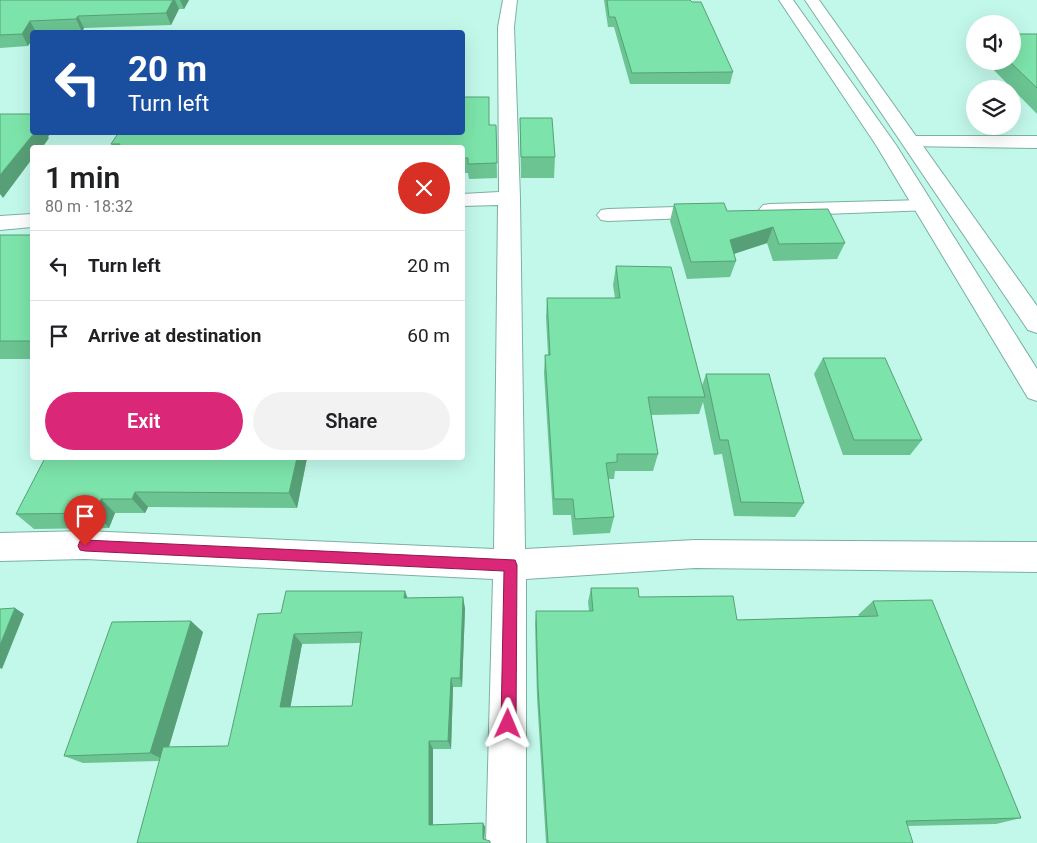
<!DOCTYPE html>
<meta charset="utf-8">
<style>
:root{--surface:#fff;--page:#f2f2f2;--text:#202124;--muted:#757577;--line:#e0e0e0;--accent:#db2777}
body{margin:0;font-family:Roboto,sans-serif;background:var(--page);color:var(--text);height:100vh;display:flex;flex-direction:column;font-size:19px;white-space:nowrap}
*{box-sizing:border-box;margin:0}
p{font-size:16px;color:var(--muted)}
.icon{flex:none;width:28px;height:28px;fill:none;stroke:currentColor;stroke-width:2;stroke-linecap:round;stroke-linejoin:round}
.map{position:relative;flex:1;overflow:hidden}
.drawer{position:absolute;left:30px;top:145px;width:435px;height:315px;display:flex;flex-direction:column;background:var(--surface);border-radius:5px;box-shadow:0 5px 20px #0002}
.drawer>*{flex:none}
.guide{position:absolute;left:30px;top:30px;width:435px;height:105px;border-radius:5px;box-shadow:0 5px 20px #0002;background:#1a4fa0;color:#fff;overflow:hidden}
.buttons{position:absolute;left:966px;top:15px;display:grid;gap:10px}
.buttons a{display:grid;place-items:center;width:55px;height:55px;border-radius:50%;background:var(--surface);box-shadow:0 5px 20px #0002;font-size:25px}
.pin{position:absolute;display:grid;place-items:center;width:42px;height:42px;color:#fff;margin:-51px -21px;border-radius:50% 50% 50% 0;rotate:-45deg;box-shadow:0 0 5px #0007}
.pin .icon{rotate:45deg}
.me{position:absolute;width:55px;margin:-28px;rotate:1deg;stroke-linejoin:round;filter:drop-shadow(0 0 4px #0008)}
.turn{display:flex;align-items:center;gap:18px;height:105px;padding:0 15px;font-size:22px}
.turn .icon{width:65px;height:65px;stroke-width:2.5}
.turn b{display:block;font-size:35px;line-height:42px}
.round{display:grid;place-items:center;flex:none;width:52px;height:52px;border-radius:26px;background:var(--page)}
.head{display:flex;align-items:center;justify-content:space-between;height:85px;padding:0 15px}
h1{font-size:30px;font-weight:600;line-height:38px}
.cta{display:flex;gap:10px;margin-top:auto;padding:10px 15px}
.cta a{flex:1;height:58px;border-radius:30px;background:var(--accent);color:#fff;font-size:20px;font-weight:600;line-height:58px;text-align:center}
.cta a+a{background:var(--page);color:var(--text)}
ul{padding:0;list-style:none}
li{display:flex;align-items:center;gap:15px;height:70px;padding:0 15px;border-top:1px solid var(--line)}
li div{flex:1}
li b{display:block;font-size:19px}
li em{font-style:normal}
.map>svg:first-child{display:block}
</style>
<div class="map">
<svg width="1037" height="843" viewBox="0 0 1037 843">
<rect width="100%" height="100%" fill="#c2f8ea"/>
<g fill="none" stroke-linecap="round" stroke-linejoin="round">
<g stroke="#7bb0a3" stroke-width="2">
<path id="street" d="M 503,0 L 517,0 L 514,27 L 520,198 L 525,549 L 695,540 L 1037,542 L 1037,572 L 695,568 L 526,579 L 526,843 L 486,843 L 493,579 L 85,559 L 0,561 L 0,533 L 85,531 L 494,549 L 498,205 L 462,206 L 462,194 L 499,192 L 498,27 Z
M 912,136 L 1037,136 L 1037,148 L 905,146 L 903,142 L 905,138 Z
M 924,200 L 931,202 L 934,206 L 931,210 L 770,216 L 763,215 L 759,210 L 763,205 L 770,204 Z
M 710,206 L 717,207 L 721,212 L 717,217 L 608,221 L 601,220 L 597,215 L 601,210 L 608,209 Z
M 32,214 L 32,227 L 0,230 L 0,216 Z"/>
</g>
<g stroke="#7bb0a3" stroke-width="2">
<path id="primary" d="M 779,0 L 793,0 L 896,145 L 1037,369 L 1037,401 L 1028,398 L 876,145 Z
M 805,0 L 819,0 L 1037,306 L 1037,333 L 1028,330 Z"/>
</g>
<use href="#street" fill="#fff" fill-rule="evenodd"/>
<use href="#primary" fill="#fff" fill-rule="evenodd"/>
</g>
<path fill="#6bc492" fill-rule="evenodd" d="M 0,0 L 189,0 L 184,9 L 179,9 L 171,25 L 84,28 L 82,32 L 32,32 L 28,46 L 0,48 Z
M 604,0 L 690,0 L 733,72 L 730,84 L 630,84 L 614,27 L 608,27 Z
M 1037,34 L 1037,114 L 985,61 L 1012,61 Z
M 463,79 L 463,97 L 490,125 L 496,125 L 497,178 L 469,179 L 468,173 L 462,173 L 462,148 L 113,148 L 111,144 L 462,132 Z
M 520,118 L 555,157 L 554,178 L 521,178 Z
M 674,204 L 727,211 L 845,243 L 837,259 L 773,261 L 767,243 L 734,254 L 736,261 L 730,277 L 687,279 L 670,221 Z
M 0,235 L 32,235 L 32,359 L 0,359 Z
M 616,266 L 702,386 L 706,374 L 804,503 L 795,517 L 734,516 L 722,454 L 714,455 L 703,402 L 699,414 L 651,415 L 658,454 L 653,471 L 615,471 L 614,479 L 608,479 L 614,517 L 610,533 L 573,535 L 571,515 L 553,515 L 544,373 L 545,355 L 548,355 L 546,317 L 547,298 L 615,298 L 613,285 Z
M 823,358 L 922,440 L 910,455 L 843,455 L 814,374 Z
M 45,458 L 307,458 L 297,508 L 148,507 L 145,513 L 115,513 L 109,528 L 34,529 L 16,514 Z
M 591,588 L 639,597 L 737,620 L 859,616 L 858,615 L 873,601 L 1021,818 L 996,824 L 907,826 L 913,843 L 546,843 L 537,698 L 535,624 L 536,611 L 589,611 L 588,602 Z
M 463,597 L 465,609 L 462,687 L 453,687 L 451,749 L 433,749 L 433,825 L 483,823 L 485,827 L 484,840 L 159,761 L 83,763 L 64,756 L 203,632 L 169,747 L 228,746 L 281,613 L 407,598 ZM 360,643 L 352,706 L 290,707 L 302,644 Z"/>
<path fill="#57a077" d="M 173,0 L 175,0 L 179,9 L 171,25 L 166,13 Z
M 180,0 L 189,0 L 184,9 Z
M 78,16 L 84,28 L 82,32 L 76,19 Z
M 30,21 L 36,32 L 32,32 L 32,40 L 28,46 L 22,34 Z
M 463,79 L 464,94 L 462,101 Z
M 35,132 L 51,132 L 48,137 L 49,138 L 42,148 L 32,148 L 32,159 L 3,198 L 0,194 L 0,175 Z
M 773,227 L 767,243 L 724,257 L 730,240 Z
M 297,458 L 307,458 L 297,508 L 289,493 Z
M 135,492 L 148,507 L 145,513 L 132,499 Z
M 101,499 L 115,513 L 109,528 L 95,513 Z
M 405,591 L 409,602 L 404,598 Z
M 463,597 L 465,609 L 462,687 L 460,678 Z
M 15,608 L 24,614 L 2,669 L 0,668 L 0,645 Z
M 191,621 L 203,632 L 165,760 L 150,753 Z
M 294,634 L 302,644 L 289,715 L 280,707 Z
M 451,678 L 453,687 L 451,749 L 448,741 Z
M 429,741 L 433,749 L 433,829 L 429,825 Z
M 483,823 L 485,827 L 484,843 L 483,839 Z"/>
<path fill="#7ce4aa" stroke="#57a077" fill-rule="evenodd" d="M 0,0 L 173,0 L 166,13 L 78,16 L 76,19 L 30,21 L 22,34 L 0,35 Z
M 607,0 L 690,0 L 692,2 L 701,2 L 733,72 L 632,73 L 615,17 L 609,17 Z
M 1012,34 L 1037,34 L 1037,88 L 1009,61 L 1012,61 Z
M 462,97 L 489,97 L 489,125 L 496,125 L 497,163 L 468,164 L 468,158 L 462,158 L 462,148 L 118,148 L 120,144 L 111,144 L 119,132 L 462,132 Z
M 0,114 L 32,114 L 32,132 L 35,132 L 0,175 Z
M 520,118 L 552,118 L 555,157 L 521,157 Z
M 724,203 L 727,211 L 828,209 L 845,243 L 779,244 L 773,227 L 730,240 L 736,261 L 691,262 L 674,204 Z
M 0,235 L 32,235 L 32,341 L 0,341 Z
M 616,266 L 671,267 L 705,397 L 648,397 L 658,454 L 617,454 L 617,462 L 606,463 L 614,517 L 575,519 L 573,499 L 554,499 L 545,355 L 550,355 L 547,298 L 620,298 Z
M 823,358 L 885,358 L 922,440 L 854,440 Z
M 706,374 L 769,374 L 804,503 L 741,502 L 728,440 L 720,440 Z
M 45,458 L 297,458 L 289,493 L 135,492 L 132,499 L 101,499 L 95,513 L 16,514 Z
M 591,588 L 638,588 L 639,597 L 733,596 L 737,620 L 878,616 L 873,601 L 932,600 L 1021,818 L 906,821 L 913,843 L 548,843 L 538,687 L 536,611 L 593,611 Z
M 286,591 L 405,591 L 404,598 L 463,597 L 460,678 L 451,678 L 448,741 L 429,741 L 429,825 L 483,823 L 483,839 L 490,841 L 490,843 L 137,843 L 163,747 L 228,746 L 258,614 L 281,613 ZM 362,632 L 352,706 L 280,707 L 294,634 Z
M 15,608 L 0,645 L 0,609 Z
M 191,621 L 150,753 L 64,756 L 112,622 Z"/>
<path fill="#db2777" stroke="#8e194d" d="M 85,540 L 515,560 L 517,565 L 516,724 L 514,729 L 508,731 L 503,729 L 501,724 L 504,571 L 85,551 L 80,550 L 78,546 L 80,541 Z"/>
</svg>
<div class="buttons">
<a><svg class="icon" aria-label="sound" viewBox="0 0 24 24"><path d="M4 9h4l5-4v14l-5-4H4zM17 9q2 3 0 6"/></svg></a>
<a><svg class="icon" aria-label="layers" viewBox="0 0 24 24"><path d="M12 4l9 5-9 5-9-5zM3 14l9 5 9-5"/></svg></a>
</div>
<div class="pin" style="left:85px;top:546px;background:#d93025"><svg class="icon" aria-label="arrive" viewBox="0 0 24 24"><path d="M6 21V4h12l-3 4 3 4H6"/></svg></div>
<svg class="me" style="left:508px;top:724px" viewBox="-20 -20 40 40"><path d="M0-17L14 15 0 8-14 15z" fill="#db2777" stroke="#fff" stroke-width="4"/></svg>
<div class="guide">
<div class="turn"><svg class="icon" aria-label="left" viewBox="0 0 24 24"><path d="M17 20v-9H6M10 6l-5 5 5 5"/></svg><div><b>20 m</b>Turn left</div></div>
</div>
<section class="drawer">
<div class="head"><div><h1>1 min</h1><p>80 m · 18:32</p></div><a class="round" style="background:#d93025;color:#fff"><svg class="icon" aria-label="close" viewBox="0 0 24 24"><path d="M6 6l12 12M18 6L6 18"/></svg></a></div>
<ul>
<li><svg class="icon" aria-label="left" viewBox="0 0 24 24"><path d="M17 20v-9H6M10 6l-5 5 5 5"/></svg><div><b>Turn left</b></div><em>20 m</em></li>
<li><svg class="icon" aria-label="arrive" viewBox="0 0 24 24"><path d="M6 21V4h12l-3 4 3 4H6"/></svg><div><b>Arrive at destination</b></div><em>60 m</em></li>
</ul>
<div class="cta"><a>Exit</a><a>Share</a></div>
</section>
</div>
